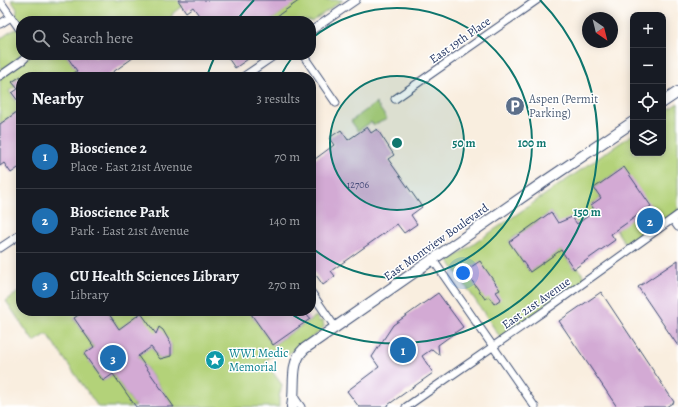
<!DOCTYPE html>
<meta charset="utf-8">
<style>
body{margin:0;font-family:Alegreya,serif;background:#242831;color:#f1f3f6}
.controls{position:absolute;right:12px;top:12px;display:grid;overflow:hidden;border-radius:8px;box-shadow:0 2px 10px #0003}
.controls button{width:36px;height:36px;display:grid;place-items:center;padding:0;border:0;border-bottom:1px solid #363941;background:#171b24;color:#f1f3f6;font:20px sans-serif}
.compass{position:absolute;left:582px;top:12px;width:36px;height:36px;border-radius:50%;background:#171b24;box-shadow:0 2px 10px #0003;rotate:145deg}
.you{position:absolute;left:463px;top:273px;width:14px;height:14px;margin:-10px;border:3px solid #fff;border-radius:50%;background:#1a73e8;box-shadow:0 0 0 6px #1a73e833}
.badge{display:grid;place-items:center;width:26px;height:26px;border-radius:50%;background:#1f6fb2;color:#fff;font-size:13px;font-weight:700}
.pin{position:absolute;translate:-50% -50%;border:2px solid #fff;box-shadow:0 1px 4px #0006}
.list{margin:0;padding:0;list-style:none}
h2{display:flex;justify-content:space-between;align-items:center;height:52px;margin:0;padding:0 16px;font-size:17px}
h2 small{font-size:13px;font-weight:400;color:#9ea1a6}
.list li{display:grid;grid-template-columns:26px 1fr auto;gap:12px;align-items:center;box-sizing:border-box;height:64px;padding:0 16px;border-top:1px solid #363941}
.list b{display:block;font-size:15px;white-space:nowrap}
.list p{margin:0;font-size:13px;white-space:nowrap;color:#9ea1a6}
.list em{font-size:13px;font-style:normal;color:#9ea1a6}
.icon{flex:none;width:22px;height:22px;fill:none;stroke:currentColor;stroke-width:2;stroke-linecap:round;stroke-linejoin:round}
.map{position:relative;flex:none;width:678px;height:407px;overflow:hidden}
.search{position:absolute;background:#171b24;box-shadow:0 2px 10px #0003;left:16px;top:16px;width:300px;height:44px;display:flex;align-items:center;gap:10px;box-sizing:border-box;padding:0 14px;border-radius:16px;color:#9ea1a6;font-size:15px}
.panel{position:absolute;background:#171b24;box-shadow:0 2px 10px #0003;left:16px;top:72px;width:300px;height:244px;border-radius:16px}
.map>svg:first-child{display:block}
.green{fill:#b3d279;stroke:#67806c}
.building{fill:#d3aad4}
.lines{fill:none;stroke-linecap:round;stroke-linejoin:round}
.street-casing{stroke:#3c4c71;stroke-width:9}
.secondary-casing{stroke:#3c4c71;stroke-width:12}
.street{stroke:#fff;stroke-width:7}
.secondary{stroke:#fff;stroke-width:10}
.ring{fill:none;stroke:#0f766e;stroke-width:2}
.labels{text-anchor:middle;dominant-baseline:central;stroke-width:3;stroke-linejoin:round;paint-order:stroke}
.number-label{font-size:10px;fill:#494e7c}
.street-label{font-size:12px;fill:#1b2f5e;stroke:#fff}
.service-label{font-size:12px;fill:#4e5e75;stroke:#fff;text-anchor:start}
.culture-label{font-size:12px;fill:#0d838f;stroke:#fff;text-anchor:start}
.centre{fill:#0f766e;stroke:#fff;stroke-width:2}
.ring-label{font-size:12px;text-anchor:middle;font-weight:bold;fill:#0f766e;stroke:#fff;stroke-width:3;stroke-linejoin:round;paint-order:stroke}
</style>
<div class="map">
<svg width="678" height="407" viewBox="0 0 678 407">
<rect width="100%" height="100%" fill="#fff"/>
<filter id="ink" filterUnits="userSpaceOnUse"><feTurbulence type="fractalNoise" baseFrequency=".025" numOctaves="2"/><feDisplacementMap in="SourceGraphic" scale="8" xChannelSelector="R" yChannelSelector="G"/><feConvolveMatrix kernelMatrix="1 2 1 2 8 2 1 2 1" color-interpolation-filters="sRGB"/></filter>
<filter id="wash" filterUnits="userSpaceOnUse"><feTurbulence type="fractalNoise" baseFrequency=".012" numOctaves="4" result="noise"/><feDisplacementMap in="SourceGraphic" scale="16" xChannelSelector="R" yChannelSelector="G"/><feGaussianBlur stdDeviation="0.9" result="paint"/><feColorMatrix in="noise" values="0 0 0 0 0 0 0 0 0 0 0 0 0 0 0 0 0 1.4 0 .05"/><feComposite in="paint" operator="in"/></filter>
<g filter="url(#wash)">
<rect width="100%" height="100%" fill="#f9eedf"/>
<!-- green -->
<path class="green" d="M 11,0 L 188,0 L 189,1 L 173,13 L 171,18 L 167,21 L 21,21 L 21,22 C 15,18 16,15 17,9 Z
M 298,0 L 343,0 L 311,22 L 311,21 L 270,21 Z
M 21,27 L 21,55 L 66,55 L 77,71 L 68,77 L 39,77 L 36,73 L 30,77 L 21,77 L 21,83 L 9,91 L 21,109 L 0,124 L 0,39 L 10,32 Z
M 376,103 L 387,119 L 374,125 L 371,122 L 358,131 L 351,121 Z
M 678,103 L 678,215 L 629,250 L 613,225 L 624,167 L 594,188 L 601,198 L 591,205 L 595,211 L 577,224 L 572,217 L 559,224 L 551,212 L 509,241 L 530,272 L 561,250 L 574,269 L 577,267 L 587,280 L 502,340 L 449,261 L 633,134 L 633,153 L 663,153 L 663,113 Z
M 21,290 L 21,311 L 84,311 L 74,319 L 94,347 L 84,354 L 103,381 L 113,374 L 136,407 L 98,407 L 47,334 L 34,342 L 6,301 Z
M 107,311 L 249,311 L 273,345 L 316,316 L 320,322 L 323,320 L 324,327 L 318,333 L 288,354 L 282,355 L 277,353 L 265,361 L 282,385 L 279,397 L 279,407 L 174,407 L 138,356 L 151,347 L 160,359 L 171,356 L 171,344 L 160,341 L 141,314 L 119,329 Z"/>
<g id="blocks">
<!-- building -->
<path class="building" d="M 178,0 L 300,0 L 270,21 L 203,21 L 193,7 L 186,12 Z
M 66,55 L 93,55 L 95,58 L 99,55 L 137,55 L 106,77 L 68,77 L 77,71 Z
M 226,55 L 254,55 L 235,68 Z
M 21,76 L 21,105 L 12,93 L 18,89 L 12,82 Z
M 21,109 L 21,166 L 11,173 L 4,163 L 0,166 L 0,124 Z
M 367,127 L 371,133 L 377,129 L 394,155 L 388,159 L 422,207 L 411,215 L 417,224 L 404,233 L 397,224 L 331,271 L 335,276 L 323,285 L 311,268 L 311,162 L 334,145 L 329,138 L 341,130 L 348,140 Z
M 624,167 L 651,206 L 611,234 L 615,240 L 574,269 L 561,250 L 530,272 L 509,242 L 551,212 L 558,223 L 572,217 L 577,224 L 595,211 L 591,205 L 601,198 L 594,188 Z
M 678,260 L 678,346 L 638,287 Z
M 480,261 L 500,290 L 496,292 L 501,299 L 494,304 L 489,297 L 485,299 L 465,271 Z
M 601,292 L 674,402 L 666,407 L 617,407 L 559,321 Z
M 438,293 L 463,327 L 438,345 L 439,355 L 432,349 L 422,356 L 433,373 L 385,407 L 359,407 L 347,391 L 379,367 L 372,357 L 393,325 Z
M 84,311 L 107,311 L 119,329 L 141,313 L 156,334 L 159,327 L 163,330 L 171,344 L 171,356 L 160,359 L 151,347 L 138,356 L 174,407 L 136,407 L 113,374 L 103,381 L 84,354 L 94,347 L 74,318 Z
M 249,311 L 304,311 L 310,319 L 273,345 Z"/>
</g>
</g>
<g filter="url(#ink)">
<use href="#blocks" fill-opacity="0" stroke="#3c4c71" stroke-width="1"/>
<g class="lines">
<!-- street casing -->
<g class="street-casing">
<path id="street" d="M 0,1 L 21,31
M 0,24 L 11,17
M 311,31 L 356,0
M 303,55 L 336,103
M 0,76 L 23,60 L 28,55
M 243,77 L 275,55
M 395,99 L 537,0
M 673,220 L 678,227
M 0,248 L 21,234
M 433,260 L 535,407
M 311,292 L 335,327
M 294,397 L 301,407
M 406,407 L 550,307 L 678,215"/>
</g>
<!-- secondary casing -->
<g class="secondary-casing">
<path id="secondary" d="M 663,102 L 678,92
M 292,407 C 296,388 289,363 304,349 L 544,182 L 633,122"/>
</g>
<!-- street -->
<use href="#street" class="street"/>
<!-- secondary -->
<use href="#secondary" class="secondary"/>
</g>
</g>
<!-- distance rings -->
<circle cx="397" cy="143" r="67" fill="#0f766e" fill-opacity=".12"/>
<g class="ring">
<circle cx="397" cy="143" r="67"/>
<path d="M280 77A135 135 0 0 1 294 55M311 39A135 135 0 1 1 311 247"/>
<path d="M207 76A202 202 0 0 1 215 56M237 20A202 202 0 0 1 254 0M540 0A202 202 0 0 1 286 311"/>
</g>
<!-- icons -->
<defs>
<g id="parking-disc" transform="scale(1)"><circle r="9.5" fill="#5c6f8a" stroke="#fff"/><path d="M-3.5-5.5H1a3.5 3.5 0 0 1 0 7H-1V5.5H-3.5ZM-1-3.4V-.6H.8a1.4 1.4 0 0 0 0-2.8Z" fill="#fff"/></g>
<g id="sight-disc" transform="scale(1)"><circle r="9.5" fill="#0f9aa8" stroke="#fff"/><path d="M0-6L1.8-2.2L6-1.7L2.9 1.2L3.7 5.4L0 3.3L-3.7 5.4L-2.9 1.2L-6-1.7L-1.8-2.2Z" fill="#fff"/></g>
</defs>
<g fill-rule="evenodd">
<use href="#parking-disc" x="515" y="106"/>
<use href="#sight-disc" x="215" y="360"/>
</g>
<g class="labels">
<!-- number labels -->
<g class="number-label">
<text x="358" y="184">12706</text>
</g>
<!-- street labels -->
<g class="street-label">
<text transform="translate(460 40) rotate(-35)">East 19th Place</text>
<text transform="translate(436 242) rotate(-35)">East Montview Boulevard</text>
<text transform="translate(536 303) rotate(-35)">East 21st Avenue</text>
</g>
<!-- service labels -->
<g class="service-label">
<text x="529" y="99">Aspen (Permit<tspan x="529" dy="14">Parking)</tspan></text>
</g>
<!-- culture labels -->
<g class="culture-label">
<text x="229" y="353">WWI Medic<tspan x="229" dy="14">Memorial</tspan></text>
</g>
</g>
<circle cx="397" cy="143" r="6" class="centre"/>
<g class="ring-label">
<text x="464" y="147">50 m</text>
<text x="532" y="147">100 m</text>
<text x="587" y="216">150 m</text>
</g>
</svg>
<div class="controls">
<button>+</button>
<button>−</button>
<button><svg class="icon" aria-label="locate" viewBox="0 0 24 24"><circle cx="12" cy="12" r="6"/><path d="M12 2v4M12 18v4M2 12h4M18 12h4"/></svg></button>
<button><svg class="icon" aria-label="layers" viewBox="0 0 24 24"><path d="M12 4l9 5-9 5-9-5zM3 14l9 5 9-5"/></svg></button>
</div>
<svg class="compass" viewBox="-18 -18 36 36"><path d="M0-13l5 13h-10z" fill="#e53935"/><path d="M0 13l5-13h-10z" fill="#9ea1a6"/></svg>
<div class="you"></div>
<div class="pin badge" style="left:403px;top:350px">1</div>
<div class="pin badge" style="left:650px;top:221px">2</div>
<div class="pin badge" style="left:113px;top:358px">3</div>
<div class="search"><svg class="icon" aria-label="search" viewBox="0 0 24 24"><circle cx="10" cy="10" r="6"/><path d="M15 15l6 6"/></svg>Search here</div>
<section class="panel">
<h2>Nearby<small>3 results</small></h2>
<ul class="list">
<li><span class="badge">1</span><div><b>Bioscience 2</b><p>Place · East 21st Avenue</p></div><em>70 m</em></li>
<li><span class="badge">2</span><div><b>Bioscience Park</b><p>Park · East 21st Avenue</p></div><em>140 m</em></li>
<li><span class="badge">3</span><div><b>CU Health Sciences Library</b><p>Library</p></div><em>270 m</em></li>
</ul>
</section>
</div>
